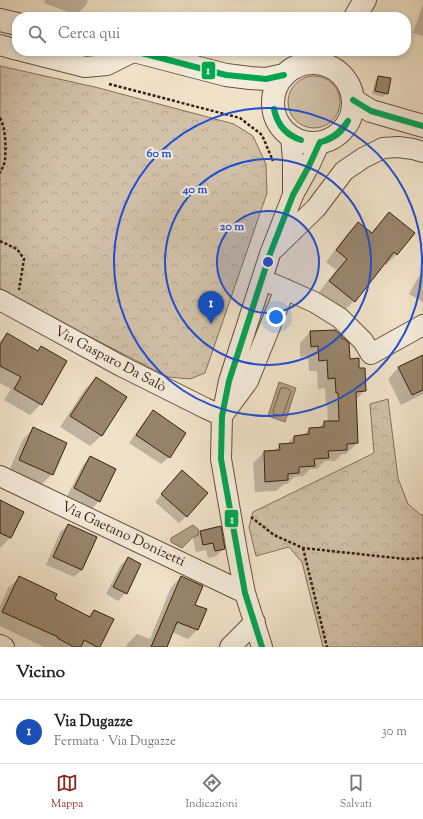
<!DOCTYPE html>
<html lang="it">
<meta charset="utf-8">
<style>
body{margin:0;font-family:"Sorts Mill Goudy",serif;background:#f2f2f2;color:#222}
.you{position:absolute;left:276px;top:317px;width:14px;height:14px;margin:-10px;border:3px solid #fff;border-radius:50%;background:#1a73e8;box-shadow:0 0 0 6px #1a73e833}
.badge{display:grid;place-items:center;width:26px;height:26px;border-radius:50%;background:#8f2418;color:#fff;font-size:13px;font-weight:700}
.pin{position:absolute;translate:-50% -33px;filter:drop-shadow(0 1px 2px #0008)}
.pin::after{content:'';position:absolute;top:21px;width:14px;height:12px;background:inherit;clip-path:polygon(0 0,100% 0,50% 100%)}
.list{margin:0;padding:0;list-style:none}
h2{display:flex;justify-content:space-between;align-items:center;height:52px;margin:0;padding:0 16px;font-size:17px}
h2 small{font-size:13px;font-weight:400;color:#767676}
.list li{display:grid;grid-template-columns:26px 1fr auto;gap:12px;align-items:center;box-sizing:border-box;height:64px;padding:0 16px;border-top:1px solid #e0e0e0}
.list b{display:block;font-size:15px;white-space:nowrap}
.list p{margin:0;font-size:13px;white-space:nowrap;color:#767676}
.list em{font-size:13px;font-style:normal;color:#767676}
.icon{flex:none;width:22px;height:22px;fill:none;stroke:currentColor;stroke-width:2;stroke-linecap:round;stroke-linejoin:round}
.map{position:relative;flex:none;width:423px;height:647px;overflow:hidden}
.search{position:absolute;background:#fff;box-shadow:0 2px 6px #0003;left:12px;right:12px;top:12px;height:44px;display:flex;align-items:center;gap:10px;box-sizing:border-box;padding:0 14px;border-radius:16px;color:#767676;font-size:15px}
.sheet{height:116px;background:#fff}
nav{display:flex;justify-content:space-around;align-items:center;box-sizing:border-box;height:56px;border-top:1px solid #e0e0e0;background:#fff;font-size:11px;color:#767676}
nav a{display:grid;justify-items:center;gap:2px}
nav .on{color:#8f2418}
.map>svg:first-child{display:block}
.grass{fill:#d1c1a9;stroke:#85705a}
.park{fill:url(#park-crowns);stroke:#85705a}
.water{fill:#b2a088;stroke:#826d56}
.shadow{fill:#0003}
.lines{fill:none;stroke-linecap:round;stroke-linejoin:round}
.shore{stroke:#766049;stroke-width:1}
.building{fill:#98856d;stroke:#39200a}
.minor-casing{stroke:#67503a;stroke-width:22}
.tertiary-casing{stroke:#67503a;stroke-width:24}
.path{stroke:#39200a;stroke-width:2.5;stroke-dasharray:3 2;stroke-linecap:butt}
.minor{stroke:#f5ecdc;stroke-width:20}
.tertiary{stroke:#f5ecdc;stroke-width:22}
.bus-1-casing{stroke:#f5ecdc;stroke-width:9}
.bus-1{stroke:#00a651;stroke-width:6}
.ring{fill:none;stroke:#1d4ed8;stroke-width:2}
.labels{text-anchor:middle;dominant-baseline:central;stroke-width:4;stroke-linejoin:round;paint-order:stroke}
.street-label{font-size:14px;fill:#39200a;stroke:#f5ecdc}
.centre{fill:#1d4ed8;stroke:#f5ecdc;stroke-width:2}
.ring-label{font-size:12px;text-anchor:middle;font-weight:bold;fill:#1d4ed8;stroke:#f5ecdc;stroke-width:4;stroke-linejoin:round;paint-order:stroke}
.line-badge{stroke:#f5ecdc;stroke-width:1.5}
.badge-label{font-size:11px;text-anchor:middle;font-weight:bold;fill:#fff}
</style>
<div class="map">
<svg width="423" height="647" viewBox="0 0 423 647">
<defs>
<pattern id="park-crowns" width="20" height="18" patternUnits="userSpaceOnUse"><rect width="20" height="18" fill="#d1c1a9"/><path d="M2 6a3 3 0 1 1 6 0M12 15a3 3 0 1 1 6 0" fill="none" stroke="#b4a690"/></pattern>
</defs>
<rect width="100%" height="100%" fill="#f0e2c9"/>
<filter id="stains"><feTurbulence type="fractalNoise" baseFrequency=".005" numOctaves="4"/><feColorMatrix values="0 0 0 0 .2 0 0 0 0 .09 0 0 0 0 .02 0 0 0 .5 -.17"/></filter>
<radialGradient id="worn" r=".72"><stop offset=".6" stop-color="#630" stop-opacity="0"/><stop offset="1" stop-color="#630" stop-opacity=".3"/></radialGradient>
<!-- grass -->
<path class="grass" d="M288 102a26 26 0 1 1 52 0a26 26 0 1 1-52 0Z"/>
<!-- park -->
<path class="park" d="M 0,66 L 95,87 L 234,124 L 253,136 L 266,164 L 267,193 L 205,373 L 190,379 L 168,377 L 28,305 L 0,288 Z
M 388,399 L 398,478 L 408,504 L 421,515 L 423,515 L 423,647 L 323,647 L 302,562 L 289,547 L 256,556 L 249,527 L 253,512 L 374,453 L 370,404 Z"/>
<!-- water -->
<path class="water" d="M 279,382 L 296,388 L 285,422 L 268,416 Z
M 193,525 L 199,530 L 198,535 L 192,538 L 182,548 L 171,542 L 171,538 Z"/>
<!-- shadow -->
<path class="shadow" d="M 45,0 L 88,0 L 86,5 L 76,15 L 44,3 Z
M 423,4 L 423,36 L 413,33 Z
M 378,77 L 387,93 L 383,97 L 372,94 L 375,81 Z
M 358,223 L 372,233 L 379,226 L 397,254 L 386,265 L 384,263 L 354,301 L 343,312 L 319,292 L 336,270 L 326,262 L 347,234 Z
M 423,269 L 423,302 L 409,294 Z
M 310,332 L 349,360 L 358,369 L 365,390 L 356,400 L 357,443 L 346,454 L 342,454 L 335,461 L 325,461 L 317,469 L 310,469 L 303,476 L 294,477 L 287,484 L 284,484 L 276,491 L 255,492 L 253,463 L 264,452 L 273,452 L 280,445 L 286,445 L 294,437 L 303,436 L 309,429 L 318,429 L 324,422 L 328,422 L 327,403 L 326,403 L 325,388 L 318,389 L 317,371 L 309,371 L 308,356 L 300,357 L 300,343 Z
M 7,334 L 37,351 L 41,348 L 41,404 L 30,415 L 4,400 L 11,389 L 0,383 L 0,341 Z
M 423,356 L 423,394 L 401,405 L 388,379 L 398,368 Z
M 96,378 L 126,397 L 101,436 L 90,446 L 60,427 L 85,389 Z
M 153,412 L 169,457 L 161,464 L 129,443 L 146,419 Z
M 34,428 L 52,474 L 41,485 L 9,471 L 23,439 Z
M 90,457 L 99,501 L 92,509 L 67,496 L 83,465 Z
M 175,479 L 187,516 L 179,523 L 155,502 Z
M 0,501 L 22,512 L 10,538 L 0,548 Z
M 68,525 L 82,570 L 74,577 L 46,565 L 60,532 Z
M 220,527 L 224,549 L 216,556 L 208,558 L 206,550 L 196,552 L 193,539 L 200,532 Z
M 128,558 L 126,593 L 118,601 L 106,594 L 120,566 Z
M 181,577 L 194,605 L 197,630 L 188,639 L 172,632 L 166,647 L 126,647 L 128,643 L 137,634 L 150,639 L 171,587 Z
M 19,578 L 53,600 L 88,617 L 94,611 L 99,647 L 44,647 L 0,626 L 0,606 L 8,588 Z"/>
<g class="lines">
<!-- shore -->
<path class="shore" d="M 281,388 C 284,387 290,389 291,392 L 283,415 L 281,416 L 274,414 L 273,412 Z"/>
</g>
<!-- building -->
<path class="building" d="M 378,76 L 391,78 L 388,94 L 375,91 Z
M 389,212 L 415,233 L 397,255 L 394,252 L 355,302 L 329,281 L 347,259 L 336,250 L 358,222 L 372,233 Z
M 335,330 L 342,336 L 342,339 L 344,338 L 349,343 L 350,359 L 359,358 L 359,368 L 365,368 L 366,391 L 356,392 L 358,443 L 347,444 L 347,450 L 328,451 L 329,458 L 314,459 L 315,466 L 299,467 L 299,473 L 288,474 L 288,480 L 265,482 L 264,451 L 280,450 L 279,444 L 294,443 L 294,436 L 309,434 L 309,428 L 324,427 L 324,421 L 339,421 L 338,393 L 336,393 L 335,378 L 328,379 L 327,360 L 319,361 L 318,346 L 311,347 L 310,331 Z
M 7,333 L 38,351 L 41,346 L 67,361 L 42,405 L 14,389 L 21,377 L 0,366 L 0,345 Z
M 423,355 L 423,390 L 412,395 L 398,367 Z
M 96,377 L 127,397 L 102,436 L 70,416 Z
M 153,410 L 186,433 L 170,458 L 136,435 Z
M 33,427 L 67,443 L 53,475 L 19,460 Z
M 90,456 L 116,469 L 100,502 L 74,488 Z
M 182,470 L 208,493 L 187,517 L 161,494 Z
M 0,500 L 24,512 L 11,538 L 0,533 Z
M 68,524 L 97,537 L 82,570 L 53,557 Z
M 221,526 L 225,549 L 215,551 L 213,543 L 203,545 L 200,531 Z
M 128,557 L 141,564 L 127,594 L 113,587 Z
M 19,576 L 57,594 L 55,599 L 90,617 L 94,610 L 114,619 L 100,647 L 97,647 L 84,640 L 81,647 L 74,647 L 57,638 L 58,637 L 2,612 Z
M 181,576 L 203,586 L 195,605 L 207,609 L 198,630 L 177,622 L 167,647 L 151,647 Z"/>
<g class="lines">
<!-- minor casing -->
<g class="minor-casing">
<path id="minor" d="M 0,45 L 17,50
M 22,51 L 85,67 L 107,65 L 135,51
M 291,136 L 293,160 L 293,193
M 275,248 L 316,208 L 344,171 L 363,158 L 383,148 L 398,147 L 413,149 L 423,152
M 273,284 L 314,302 L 340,318 L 363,341 L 371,354 L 423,325
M 0,300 L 121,366 L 205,408 L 222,416 L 248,381 L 285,289
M 0,476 L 245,593
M 0,645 L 4,647
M 230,647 L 255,622
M 262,647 L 245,593 L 238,557 L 221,459 L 222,416 L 229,381 L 270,254 L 293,195 L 309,166 L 320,142"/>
</g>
<!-- tertiary casing -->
<g class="tertiary-casing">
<path id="tertiary" d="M 355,17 L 365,0
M 0,20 L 17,24
M 134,51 L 226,75 L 250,78 L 266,79 L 284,75
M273 103a40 40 0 1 1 80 0a40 40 0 1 1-80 0Z
M 353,100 L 371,111 L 423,126"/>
</g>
<!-- path -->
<path class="path" d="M 109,84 L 240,118 L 262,135 L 273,161
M 0,118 C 6,128 6,149 5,160 C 4,165 2,169 0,173
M 0,241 L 17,249 L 24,259 L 19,290
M 251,517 L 274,535 L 303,548 L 405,559 L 423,558
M 303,548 L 327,647"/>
<!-- minor -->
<use href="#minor" class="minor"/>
<!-- tertiary -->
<use href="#tertiary" class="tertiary"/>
<!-- bus-1 casing -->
<g class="bus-1-casing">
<path id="bus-1" d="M 134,51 L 226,75 L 266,79 L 284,75
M 353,100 L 371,111 L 423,126
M 274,109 C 278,125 285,134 301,140
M 274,109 C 277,125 285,135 301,140
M 321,142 C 334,137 340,132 348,121
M 321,142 C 334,139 342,133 348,121
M 262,647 L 245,593 L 221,459 L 222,416 L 229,381 L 270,254 L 293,195 L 309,166 L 320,142"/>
</g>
<!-- bus-1 -->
<use href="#bus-1" class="bus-1"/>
</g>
<!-- distance rings -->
<circle cx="268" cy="262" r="51" fill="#1d4ed8" fill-opacity=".12"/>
<g class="ring">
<circle cx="268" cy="262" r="51"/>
<circle cx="268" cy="262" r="103"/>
<circle cx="268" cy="262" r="154"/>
</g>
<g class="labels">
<!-- street labels -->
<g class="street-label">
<text transform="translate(110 360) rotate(28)">Via Gasparo Da Salò</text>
<text transform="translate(123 535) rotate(25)">Via Gaetano Donizetti</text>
</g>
</g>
<circle cx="268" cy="262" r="6" class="centre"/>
<g class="ring-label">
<text x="159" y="157">60 m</text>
<text x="195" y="193">40 m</text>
<text x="232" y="230">20 m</text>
</g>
<g class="line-badge">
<rect x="201" y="61" width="15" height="19" rx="4" fill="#00a651"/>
<rect x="224" y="509" width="15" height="19" rx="4" fill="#00a651"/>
</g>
<g class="badge-label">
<text x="208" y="74">1</text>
<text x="232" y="523">1</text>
</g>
<rect width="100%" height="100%" filter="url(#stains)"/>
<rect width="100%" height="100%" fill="url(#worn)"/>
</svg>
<div class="you"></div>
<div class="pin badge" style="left:211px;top:324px;background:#1a4fb4">1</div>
<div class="search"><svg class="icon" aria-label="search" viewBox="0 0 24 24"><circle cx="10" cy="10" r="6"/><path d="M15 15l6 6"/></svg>Cerca qui</div>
</div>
<section class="sheet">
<h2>Vicino<small></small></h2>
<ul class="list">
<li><span class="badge" style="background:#1a4fb4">1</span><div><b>Via Dugazze</b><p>Fermata · Via Dugazze</p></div><em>30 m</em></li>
</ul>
</section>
<nav>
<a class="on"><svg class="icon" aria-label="map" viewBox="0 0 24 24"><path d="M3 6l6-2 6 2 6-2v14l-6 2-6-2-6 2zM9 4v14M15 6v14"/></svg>Mappa</a>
<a><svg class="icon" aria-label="directions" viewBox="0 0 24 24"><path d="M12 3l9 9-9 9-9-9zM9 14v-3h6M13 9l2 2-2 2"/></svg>Indicazioni</a>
<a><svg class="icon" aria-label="saved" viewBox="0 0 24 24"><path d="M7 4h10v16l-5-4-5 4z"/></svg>Salvati</a>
</nav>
